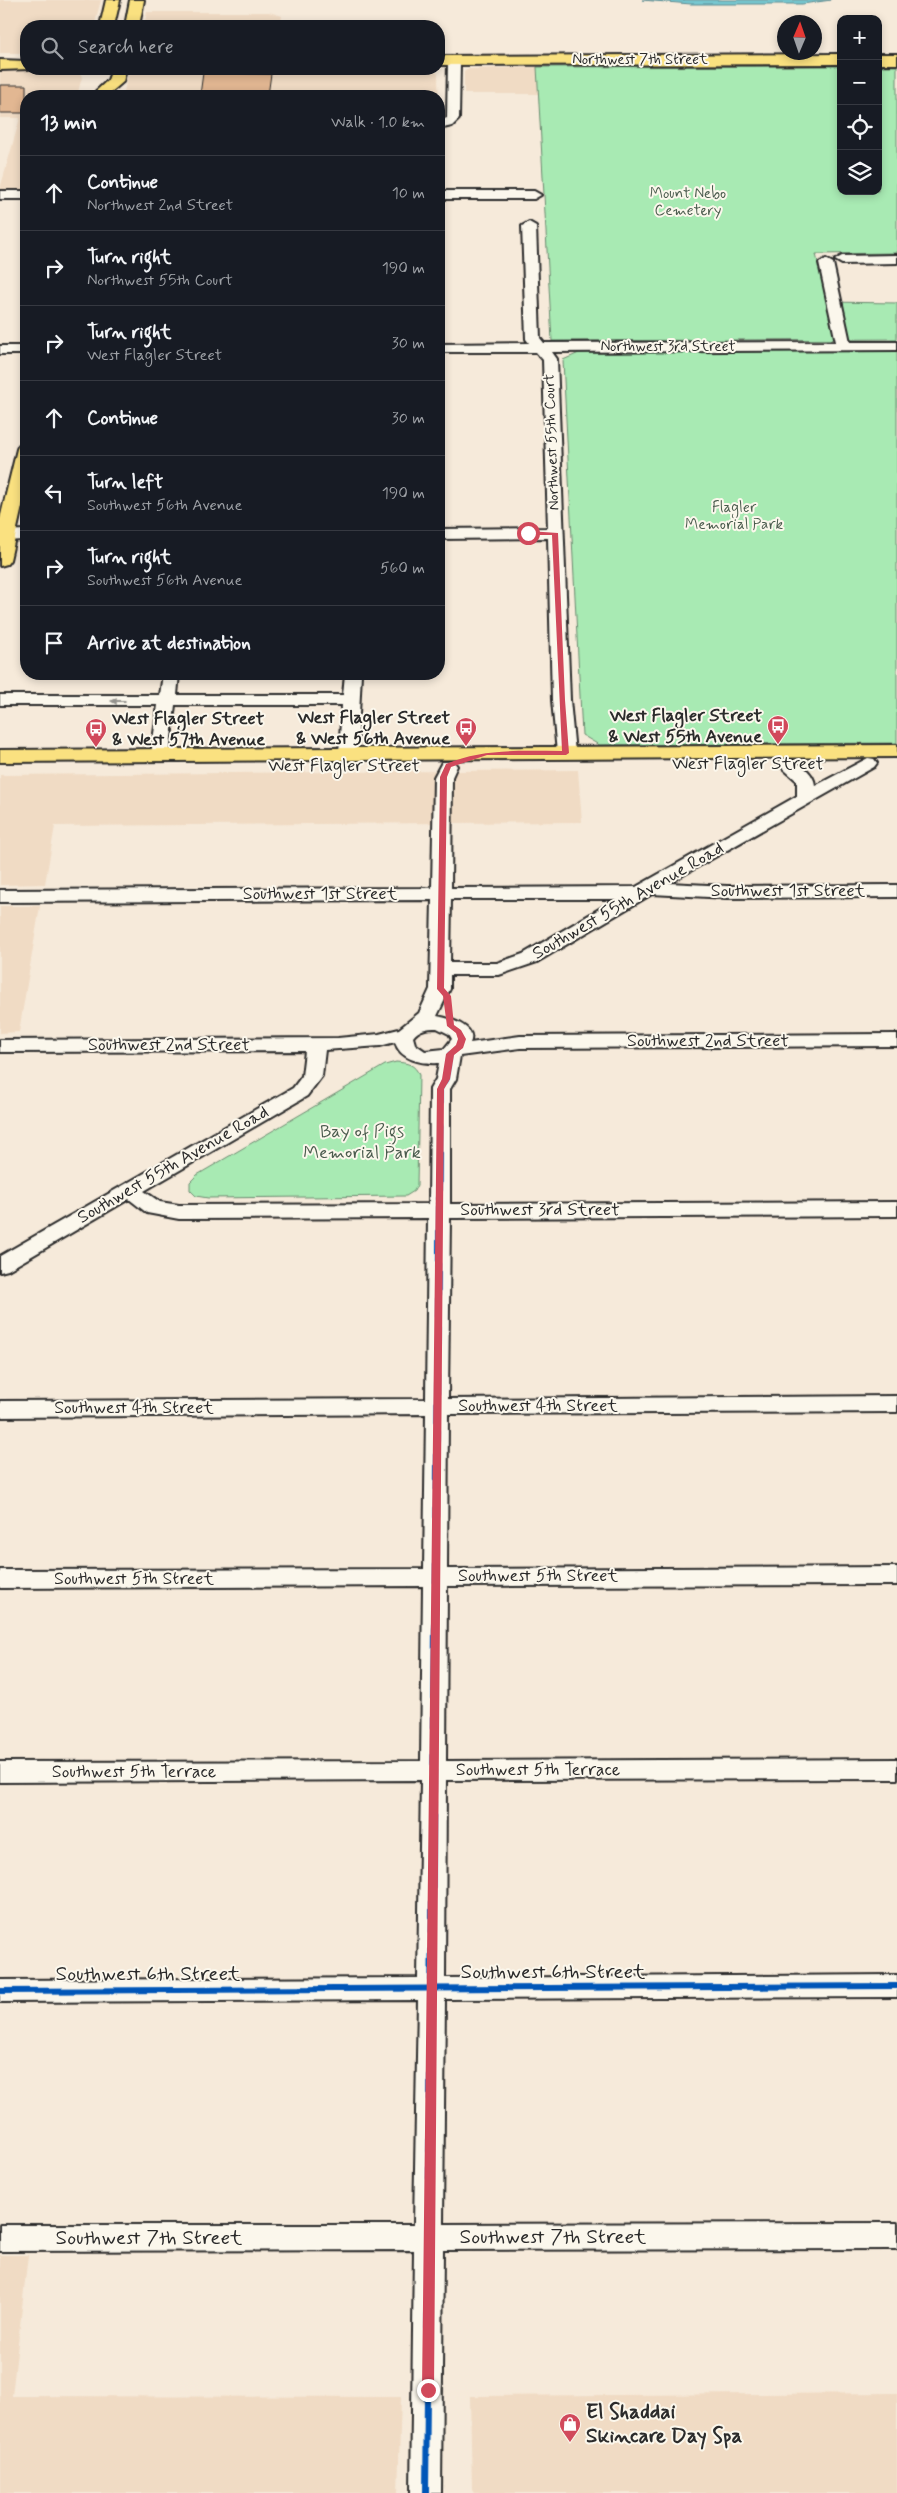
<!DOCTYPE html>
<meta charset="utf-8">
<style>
body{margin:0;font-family:Mynerve,sans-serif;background:#20242c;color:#f1f3f6}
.controls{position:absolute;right:15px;top:15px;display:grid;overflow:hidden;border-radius:10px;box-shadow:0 2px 8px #0003}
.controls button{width:45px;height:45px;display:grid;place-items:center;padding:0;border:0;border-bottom:1px solid #363941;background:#171b24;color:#f1f3f6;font:25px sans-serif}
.compass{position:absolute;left:777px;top:15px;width:45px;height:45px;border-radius:50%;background:#171b24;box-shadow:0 2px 8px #0003;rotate:2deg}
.stop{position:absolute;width:15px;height:15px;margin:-11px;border:4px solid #d1495b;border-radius:50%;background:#fff}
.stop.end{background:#d1495b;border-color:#fff;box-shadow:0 1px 5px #0008}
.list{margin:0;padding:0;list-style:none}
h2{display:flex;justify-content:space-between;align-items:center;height:65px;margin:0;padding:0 20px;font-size:21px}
h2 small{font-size:16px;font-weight:400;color:#9ea1a6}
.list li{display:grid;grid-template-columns:32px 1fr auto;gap:15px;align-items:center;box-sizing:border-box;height:75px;padding:0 20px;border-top:1px solid #363941}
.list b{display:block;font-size:19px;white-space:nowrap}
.list p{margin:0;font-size:16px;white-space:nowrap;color:#9ea1a6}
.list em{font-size:16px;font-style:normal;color:#9ea1a6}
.icon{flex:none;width:28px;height:28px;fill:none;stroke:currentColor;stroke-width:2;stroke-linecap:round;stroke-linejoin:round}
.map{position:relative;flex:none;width:897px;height:2493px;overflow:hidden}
.search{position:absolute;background:#171b24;box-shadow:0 2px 8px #0003;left:20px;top:20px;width:425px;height:55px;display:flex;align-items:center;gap:12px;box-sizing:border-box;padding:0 18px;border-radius:20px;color:#9ea1a6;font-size:19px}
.panel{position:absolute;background:#171b24;box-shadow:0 2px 8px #0003;left:20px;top:90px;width:425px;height:590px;border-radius:20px}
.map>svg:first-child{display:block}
.built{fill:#f0dbc4}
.green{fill:#a8eab3;stroke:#6a8a6f}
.water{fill:#77c8d1;stroke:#59898f}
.building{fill:#e2b792;stroke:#2b2b2b}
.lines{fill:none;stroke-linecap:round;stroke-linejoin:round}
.minor-casing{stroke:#2b2b2b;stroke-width:4}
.major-casing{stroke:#2b2b2b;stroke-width:4}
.minor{fill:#fbf7ec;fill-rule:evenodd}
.major{fill:#fae180;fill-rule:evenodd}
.cycleway-far1-casing{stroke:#fbf7ec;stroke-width:8}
.cycleway-casing{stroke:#fbf7ec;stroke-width:9}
.cycleway-far1{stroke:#0057b8;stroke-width:5}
.cycleway{stroke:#0057b8;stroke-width:6}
.oneway{fill:#93918c}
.route{fill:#d1495b}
.labels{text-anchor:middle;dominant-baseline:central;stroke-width:4;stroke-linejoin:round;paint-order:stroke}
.far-street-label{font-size:15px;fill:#2b2b2b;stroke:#fbf7ec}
.far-park-label{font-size:15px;fill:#4a5b4d;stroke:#fbf7ec}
.poi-label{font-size:18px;font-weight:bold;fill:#2b2b2b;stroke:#fbf7ec;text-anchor:end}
.street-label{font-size:18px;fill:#2b2b2b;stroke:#fbf7ec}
.park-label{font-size:18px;fill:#4a5b4d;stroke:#fbf7ec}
.near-street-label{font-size:21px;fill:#2b2b2b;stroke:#fbf7ec}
.near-poi-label{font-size:21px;font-weight:bold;fill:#2b2b2b;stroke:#fbf7ec;text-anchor:start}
</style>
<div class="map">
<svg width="897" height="2493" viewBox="0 0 897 2493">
<rect width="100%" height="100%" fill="#f6eada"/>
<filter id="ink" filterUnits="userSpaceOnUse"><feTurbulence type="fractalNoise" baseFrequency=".02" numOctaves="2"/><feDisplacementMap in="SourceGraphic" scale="10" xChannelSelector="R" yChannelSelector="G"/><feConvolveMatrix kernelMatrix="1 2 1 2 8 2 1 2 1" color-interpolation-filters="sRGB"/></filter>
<g filter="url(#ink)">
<!-- built -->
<path class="built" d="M 0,0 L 101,0 L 94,26 L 26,26 L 26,53 L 0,53 Z
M 147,12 L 269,12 L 282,16 L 280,26 L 144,26 Z
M 537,67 L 538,94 L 464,94 L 464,72 L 468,69 Z
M 433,69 L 438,74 L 439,117 L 439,118 L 439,96 L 123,96 L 128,74 L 138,70 Z
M 0,70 L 67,70 L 80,73 L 82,77 L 77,96 L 26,96 L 26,189 L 0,189 L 20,118 L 0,118 Z
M 578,770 L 582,822 L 55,826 L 45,884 L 0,885 L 0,775 Z
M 0,906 L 40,906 L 19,1032 L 0,1033 Z
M 0,2255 L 28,2255 L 12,2396 L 401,2397 L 398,2493 L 0,2493 Z
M 897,2393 L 897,2493 L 474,2493 L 472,2490 L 470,2396 Z"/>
<!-- green -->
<path class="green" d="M 841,66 L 841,191 L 878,191 L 878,66 L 897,66 L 897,253 L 816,254 L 827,302 L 897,303 L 897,339 L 552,341 L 537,67 Z
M 897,351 L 897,743 L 599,745 L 582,735 L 563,360 L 579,353 Z
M 396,1062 C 407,1063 415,1064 419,1075 L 417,1185 L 414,1191 L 406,1196 L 208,1198 L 196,1196 L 190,1190 L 190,1182 L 197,1175 L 385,1065 Z"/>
<!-- water -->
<path class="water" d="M 642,0 L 831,0 L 802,4 L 691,4 Z"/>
<!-- building -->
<path class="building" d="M 203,73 L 271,74 L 268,95 L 200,95 Z
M 0,85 L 26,85 L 26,113 L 0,113 Z"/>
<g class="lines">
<!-- minor casing -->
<g class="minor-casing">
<path id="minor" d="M 454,57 L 460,61 L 459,119 L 452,126 L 439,129 L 439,121 L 447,118 L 448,61 Z
M 0,191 L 26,191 L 26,199 L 0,199 Z
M 439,191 L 534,191 L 541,195 L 534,199 L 439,199 Z
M 529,222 L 536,226 L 540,338 L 544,343 L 836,342 L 819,263 L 826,259 L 833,263 L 850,342 L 897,342 L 897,350 L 552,352 L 557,359 L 570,700 L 575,753 L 572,757 L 560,757 L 557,753 L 552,700 L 548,538 L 439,539 L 439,529 L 548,528 L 543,360 L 536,352 L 439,352 L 439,344 L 529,343 L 526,339 L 522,226 Z
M 897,255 L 897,263 L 842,264 L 835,260 L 842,256 Z
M 0,346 L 26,346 L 26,354 L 0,354 Z
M 26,530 L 26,540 L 0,541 L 0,531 Z
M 163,674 L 179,674 L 177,695 L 343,695 L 345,674 L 361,674 L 357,754 L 354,758 L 342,758 L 339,754 L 342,705 L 175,705 L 169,755 L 166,759 L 154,759 L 151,755 L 158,705 L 0,705 L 0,695 L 160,695 Z
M 868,758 L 874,759 L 877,763 L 874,767 L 669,883 L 727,886 L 897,885 L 897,897 L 727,898 L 652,894 L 537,962 L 499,975 L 450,975 L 450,989 L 437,1016 C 448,1018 478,1026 470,1043 L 520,1036 L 897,1034 L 897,1046 L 520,1048 L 460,1056 L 456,1079 L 450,1089 L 450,1204 L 897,1202 L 897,1216 L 450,1218 L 448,1399 L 897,1396 L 897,1412 L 448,1414 L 447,1569 L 897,1567 L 897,1585 L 447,1586 L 446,1761 L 897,1759 L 897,1779 L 446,1780 L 445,1978 L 897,1975 L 897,1997 L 445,1999 L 443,2224 L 897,2223 L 897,2249 L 443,2250 L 441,2493 L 411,2493 L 414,2250 L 0,2251 L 0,2225 L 414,2225 L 418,2000 L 0,2002 L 0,1980 L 418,1978 L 421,1780 L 0,1782 L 0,1762 L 421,1761 L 423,1586 L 0,1588 L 0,1570 L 424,1569 L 426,1414 L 0,1417 L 0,1401 L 426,1399 L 428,1218 L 179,1219 L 147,1213 L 129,1199 L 8,1270 L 0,1272 L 0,1256 L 293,1088 L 302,1076 L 305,1051 L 0,1052 L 0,1040 L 338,1038 L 379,1034 L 399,1029 L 419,1013 L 430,989 L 432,900 L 0,902 L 0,890 L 432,888 L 434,777 L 442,762 L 454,762 L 457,766 L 452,777 L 451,888 L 636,887 L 797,796 L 797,781 L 778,764 L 781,760 C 794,757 815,772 815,786 ZM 451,899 L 616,899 L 523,954 L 497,963 L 450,963 ZM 437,1028 L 449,1034 L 452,1039 L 444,1049 L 425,1051 L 415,1044 L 413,1037 C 419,1029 427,1028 437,1028 ZM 395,1042 C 400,1060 422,1064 439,1063 L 436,1079 L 430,1089 L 429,1204 L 179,1205 L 160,1202 L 144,1191 L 307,1096 L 322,1076 L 325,1050 L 380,1046 Z"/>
</g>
<!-- major casing -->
<g class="major-casing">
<path id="major" d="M 106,0 L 120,0 L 114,26 L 100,26 Z
M 130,0 L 144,0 L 139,26 L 125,26 Z
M 841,54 L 841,64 L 439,65 L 439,56 Z
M 878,54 L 897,54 L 897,64 L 878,64 Z
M 0,60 L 26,61 L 26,69 L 29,69 L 0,70 Z
M 112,69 L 126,69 L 123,82 L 109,94 L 99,94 L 96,91 L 108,80 Z
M 26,443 L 26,489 L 10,560 L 7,564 L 0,566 L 0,519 L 17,449 L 19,445 Z
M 897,745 L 897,757 L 0,762 L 0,750 Z"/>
</g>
<!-- minor -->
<use href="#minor" class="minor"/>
<!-- major -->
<use href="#major" class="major"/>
<!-- cycleway-far1 casing -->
<g class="cycleway-far1-casing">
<path id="cycleway-far1" d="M 435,1631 L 440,1089 L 446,1079 L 450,1054"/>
</g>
<!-- cycleway casing -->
<g class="cycleway-casing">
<path id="cycleway" d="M 0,1991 L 897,1986
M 426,2493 L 435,1629"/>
</g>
<!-- cycleway-far1 -->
<use href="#cycleway-far1" class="cycleway-far1"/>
<!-- cycleway -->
<use href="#cycleway" class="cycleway"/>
</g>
<!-- one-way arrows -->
<defs><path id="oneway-solid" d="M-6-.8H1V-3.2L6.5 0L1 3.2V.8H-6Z" transform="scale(1.25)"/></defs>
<use class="oneway" href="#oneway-solid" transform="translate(118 701) rotate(180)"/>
</g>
<!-- route -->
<path class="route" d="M 528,531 L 558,533 L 565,700 L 569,753 L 566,755 L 487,755 L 451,767 L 447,777 L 444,988 L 451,996 L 454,1025 L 461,1030 L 466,1039 L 463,1048 L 454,1055 L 450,1079 L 444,1089 L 434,2390 L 428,2395 L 422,2390 L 437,1089 L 442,1079 L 446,1054 L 456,1045 L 458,1039 L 456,1033 L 447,1026 L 443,996 L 437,989 L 440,777 L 446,764 C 483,748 522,751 562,751 L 552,535 L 525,535 Z"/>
<!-- icons -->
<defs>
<g id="bus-pin" transform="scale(1.125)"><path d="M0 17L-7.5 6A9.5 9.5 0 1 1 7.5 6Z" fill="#d1495b" stroke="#fbf7ec"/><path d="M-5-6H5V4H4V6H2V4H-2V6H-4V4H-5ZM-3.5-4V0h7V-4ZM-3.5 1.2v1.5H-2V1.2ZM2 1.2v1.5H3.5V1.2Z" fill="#fff"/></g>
<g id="shop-pin" transform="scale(1.125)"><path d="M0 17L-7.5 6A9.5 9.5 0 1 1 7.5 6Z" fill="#d1495b" stroke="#fbf7ec"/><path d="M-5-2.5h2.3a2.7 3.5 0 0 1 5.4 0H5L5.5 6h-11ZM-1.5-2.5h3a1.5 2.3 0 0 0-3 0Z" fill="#fff"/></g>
</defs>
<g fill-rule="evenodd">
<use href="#bus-pin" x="778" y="726"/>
<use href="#bus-pin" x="466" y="728"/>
<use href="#bus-pin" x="96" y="729"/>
<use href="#shop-pin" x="570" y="2424"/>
</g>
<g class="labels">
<!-- far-street labels -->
<g class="far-street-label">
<text x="640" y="60">Northwest 7th Street</text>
<text x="668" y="347">Northwest 3rd Street</text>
<text transform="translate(552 442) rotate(-92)">Northwest 55th Court</text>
</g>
<!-- far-park labels -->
<g class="far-park-label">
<text x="688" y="194">Mount Nebo<tspan x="688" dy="17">Cemetery</tspan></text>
<text x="734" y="508">Flagler<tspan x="734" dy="17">Memorial Park</tspan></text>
</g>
<!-- poi labels -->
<g class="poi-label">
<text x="762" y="716">West Flagler Street<tspan x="762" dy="21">&amp; West 55th Avenue</tspan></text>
<text x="450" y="718">West Flagler Street<tspan x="450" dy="21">&amp; West 56th Avenue</tspan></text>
<text x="112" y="719" text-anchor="start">West Flagler Street<tspan x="112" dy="21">&amp; West 57th Avenue</tspan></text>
</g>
<!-- street labels -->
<g class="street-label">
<text x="748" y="764">West Flagler Street</text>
<text x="344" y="766">West Flagler Street</text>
<text x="788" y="891">Southwest 1st Street</text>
<text x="320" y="894">Southwest 1st Street</text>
<text transform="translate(628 901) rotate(-30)">Southwest 55th Avenue Road</text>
<text x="708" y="1041">Southwest 2nd Street</text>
<text x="169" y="1045">Southwest 2nd Street</text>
<text transform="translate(173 1165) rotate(-30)">Southwest 55th Avenue Road</text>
<text x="540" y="1210">Southwest 3rd Street</text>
<text x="538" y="1406">Southwest 4th Street</text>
<text x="134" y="1408">Southwest 4th Street</text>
<text x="538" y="1576">Southwest 5th Street</text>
<text x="134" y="1579">Southwest 5th Street</text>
<text x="538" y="1770">Southwest 5th Terrace</text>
<text x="134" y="1772">Southwest 5th Terrace</text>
</g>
<!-- park labels -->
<g class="park-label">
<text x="362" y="1132">Bay of Pigs<tspan x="362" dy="21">Memorial Park</tspan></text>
</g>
<!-- near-street labels -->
<g class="near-street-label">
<text x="553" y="1972">Southwest 6th Street</text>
<text x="148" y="1974">Southwest 6th Street</text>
<text x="553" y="2237">Southwest 7th Street</text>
<text x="149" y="2238">Southwest 7th Street</text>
</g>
<!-- near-poi labels -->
<g class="near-poi-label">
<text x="586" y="2412">El Shaddai<tspan x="586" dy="24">Skincare Day Spa</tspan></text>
</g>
</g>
</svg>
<div class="controls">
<button>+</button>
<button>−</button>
<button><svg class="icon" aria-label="locate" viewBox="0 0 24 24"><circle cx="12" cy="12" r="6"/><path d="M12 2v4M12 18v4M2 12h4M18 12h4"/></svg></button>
<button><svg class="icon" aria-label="layers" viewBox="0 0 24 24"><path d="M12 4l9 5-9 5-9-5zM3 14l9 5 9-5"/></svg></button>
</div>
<svg class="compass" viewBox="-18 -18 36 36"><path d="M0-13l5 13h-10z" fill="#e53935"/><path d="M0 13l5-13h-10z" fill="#9ea1a6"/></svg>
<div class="stop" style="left:528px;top:533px"></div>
<div class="stop end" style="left:428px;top:2390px"></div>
<div class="search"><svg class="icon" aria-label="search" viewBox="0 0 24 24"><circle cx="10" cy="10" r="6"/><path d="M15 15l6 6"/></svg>Search here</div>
<section class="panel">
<h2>13 min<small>Walk · 1.0 km</small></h2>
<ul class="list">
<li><svg class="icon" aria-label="ahead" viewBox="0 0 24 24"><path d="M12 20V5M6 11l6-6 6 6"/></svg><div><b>Continue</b><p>Northwest 2nd Street</p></div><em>10 m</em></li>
<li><svg class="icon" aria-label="right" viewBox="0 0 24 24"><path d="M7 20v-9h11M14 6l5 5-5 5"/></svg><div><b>Turn right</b><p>Northwest 55th Court</p></div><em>190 m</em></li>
<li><svg class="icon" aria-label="right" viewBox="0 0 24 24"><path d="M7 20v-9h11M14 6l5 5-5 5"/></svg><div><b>Turn right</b><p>West Flagler Street</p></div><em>30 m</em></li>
<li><svg class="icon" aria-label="ahead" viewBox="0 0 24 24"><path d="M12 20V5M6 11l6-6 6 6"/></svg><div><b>Continue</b></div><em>30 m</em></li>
<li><svg class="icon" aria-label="left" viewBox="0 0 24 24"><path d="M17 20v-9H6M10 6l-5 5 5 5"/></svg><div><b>Turn left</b><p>Southwest 56th Avenue</p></div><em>190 m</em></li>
<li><svg class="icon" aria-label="right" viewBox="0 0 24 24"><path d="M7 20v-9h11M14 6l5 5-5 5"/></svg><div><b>Turn right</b><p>Southwest 56th Avenue</p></div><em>560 m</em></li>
<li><svg class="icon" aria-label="arrive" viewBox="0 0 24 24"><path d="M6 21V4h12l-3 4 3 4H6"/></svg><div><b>Arrive at destination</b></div></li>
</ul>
</section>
</div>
